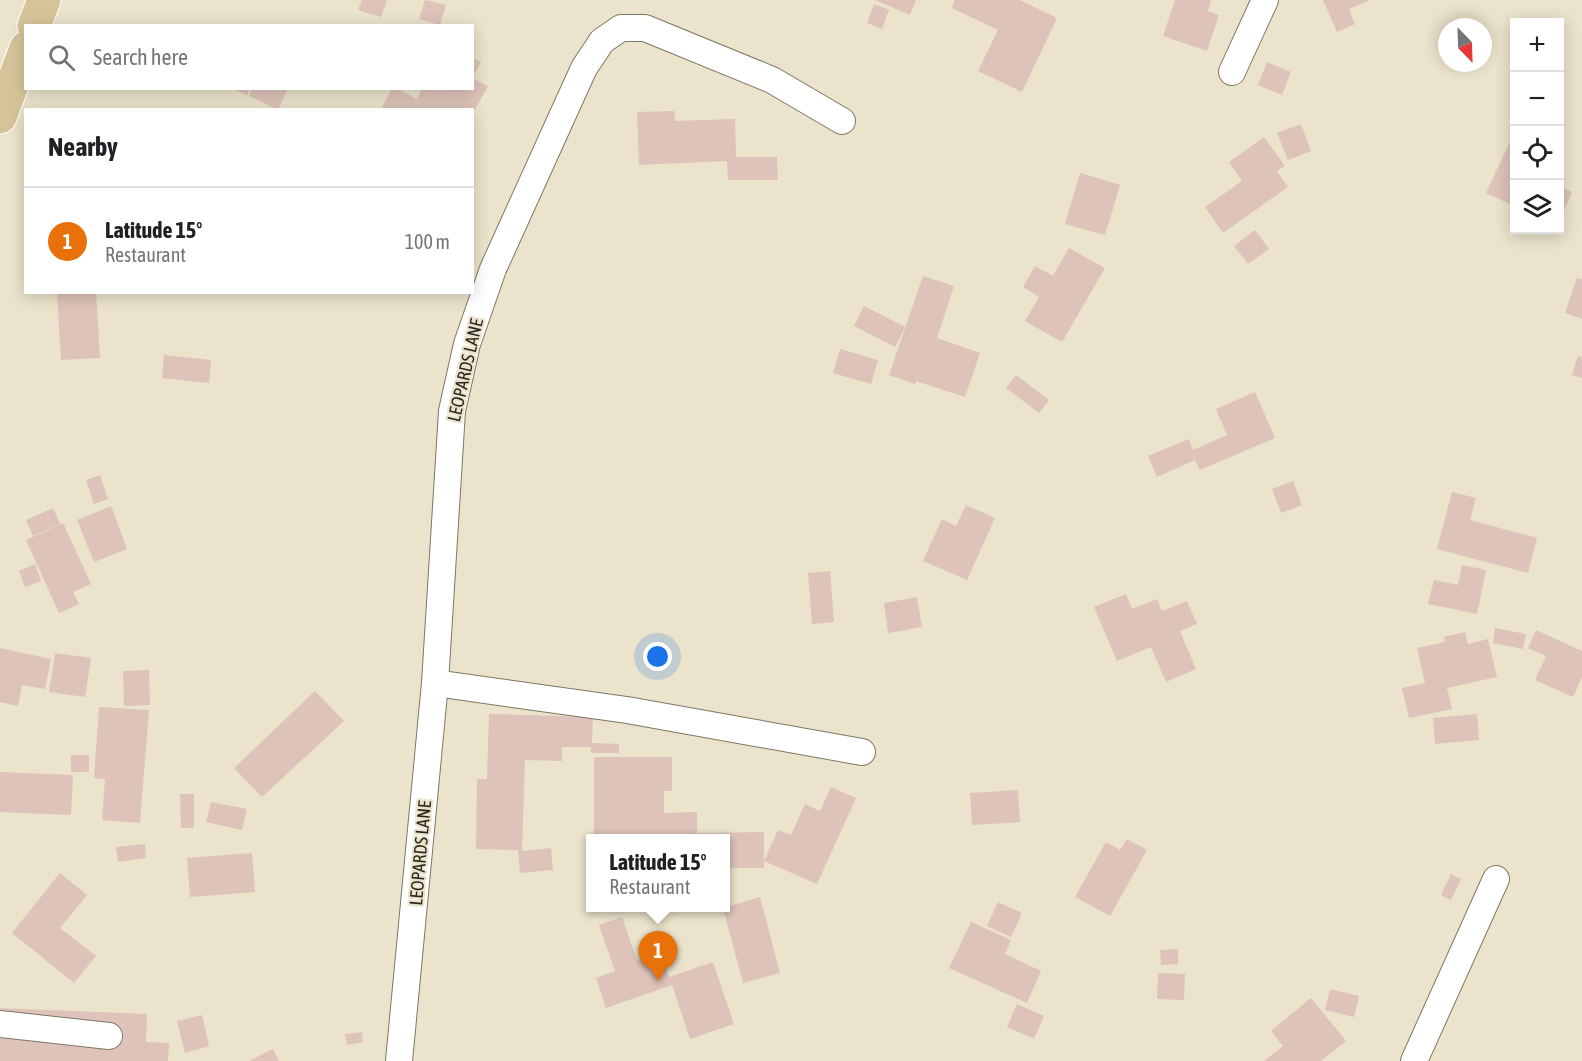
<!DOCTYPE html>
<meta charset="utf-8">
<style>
body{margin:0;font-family:"Asap Condensed",sans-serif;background:#f2f2f2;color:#202124}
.controls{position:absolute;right:18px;top:18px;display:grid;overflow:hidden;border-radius:0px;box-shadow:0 3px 15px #0003}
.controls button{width:54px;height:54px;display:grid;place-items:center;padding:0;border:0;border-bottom:2px solid #e0e0e0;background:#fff;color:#202124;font:30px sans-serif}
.compass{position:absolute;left:1438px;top:18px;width:54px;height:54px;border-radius:50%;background:#fff;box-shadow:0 3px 15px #0003;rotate:157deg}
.you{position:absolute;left:658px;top:657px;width:21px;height:21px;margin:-15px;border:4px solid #fff;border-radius:50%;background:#1a73e8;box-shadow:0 0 0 9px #1a73e833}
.badge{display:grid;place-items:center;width:39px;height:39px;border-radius:50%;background:#405bce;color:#fff;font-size:20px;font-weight:700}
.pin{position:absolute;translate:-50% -50px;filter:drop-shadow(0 2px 3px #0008)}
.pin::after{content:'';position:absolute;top:32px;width:21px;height:18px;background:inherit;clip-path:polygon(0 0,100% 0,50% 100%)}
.popup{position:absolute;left:586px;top:834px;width:144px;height:78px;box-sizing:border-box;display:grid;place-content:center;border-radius:0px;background:#fff;filter:drop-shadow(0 2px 4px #0005);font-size:20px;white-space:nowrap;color:#757577}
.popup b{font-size:22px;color:#202124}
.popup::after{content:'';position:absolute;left:50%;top:100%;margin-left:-12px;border:12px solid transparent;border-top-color:#fff}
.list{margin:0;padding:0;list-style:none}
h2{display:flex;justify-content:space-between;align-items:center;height:78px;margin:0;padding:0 24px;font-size:26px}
h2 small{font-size:20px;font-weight:400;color:#757577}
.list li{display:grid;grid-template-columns:39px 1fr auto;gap:18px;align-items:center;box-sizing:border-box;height:108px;padding:0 24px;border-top:2px solid #e0e0e0}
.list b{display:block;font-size:22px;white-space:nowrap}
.list p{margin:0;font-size:20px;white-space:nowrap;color:#757577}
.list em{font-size:20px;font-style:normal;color:#757577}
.icon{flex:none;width:33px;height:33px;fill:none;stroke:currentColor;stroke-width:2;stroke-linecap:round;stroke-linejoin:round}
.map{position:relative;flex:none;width:1582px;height:1061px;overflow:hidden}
.search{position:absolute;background:#fff;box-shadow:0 3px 15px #0003;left:24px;top:24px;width:450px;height:66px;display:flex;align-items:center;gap:15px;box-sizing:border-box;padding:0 21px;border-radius:0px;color:#757577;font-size:22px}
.panel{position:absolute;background:#fff;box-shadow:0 3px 15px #0003;left:24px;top:108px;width:450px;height:186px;border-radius:0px}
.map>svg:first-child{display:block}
.building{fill:#ddc3b9}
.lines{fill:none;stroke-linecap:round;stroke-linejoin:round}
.minor-casing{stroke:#7e7762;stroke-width:28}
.major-casing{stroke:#fff;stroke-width:35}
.minor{stroke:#fff;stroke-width:26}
.major{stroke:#d6c499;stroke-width:33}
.labels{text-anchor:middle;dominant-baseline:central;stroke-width:4.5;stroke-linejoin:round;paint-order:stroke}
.street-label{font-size:18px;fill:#29261d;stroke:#ebe3cb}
</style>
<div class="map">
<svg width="1582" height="1061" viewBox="0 0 1582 1061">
<rect width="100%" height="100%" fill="#ebe3cb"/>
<!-- building -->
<path class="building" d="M 362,0 L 387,0 L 381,17 L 358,10 Z
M 425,0 L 446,5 L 440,25 L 419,19 Z
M 875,0 L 916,0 L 910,15 Z
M 955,0 L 1020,0 L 1057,18 L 1022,92 L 978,71 L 998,30 L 952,8 Z
M 1175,0 L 1211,0 L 1208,11 L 1219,15 L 1207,51 L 1163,36 Z
M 1323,0 L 1370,0 L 1349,9 L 1355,24 L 1337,32 Z
M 874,4 L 889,10 L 882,29 L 867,23 Z
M 472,58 L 481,62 L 472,78 Z
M 1267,62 L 1291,72 L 1282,95 L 1258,85 Z
M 472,78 L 488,86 L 472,115 L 472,110 L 381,109 L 392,88 L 396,88 L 417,99 L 422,88 L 472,88 Z
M 231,88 L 250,88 L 247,95 Z
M 252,88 L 288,88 L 278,110 L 249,96 Z
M 674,111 L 675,121 L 735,119 L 736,157 L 777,157 L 778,180 L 728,180 L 727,161 L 639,165 L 637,112 Z
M 1301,124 L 1311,151 L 1288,160 L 1277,133 Z
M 1514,133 L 1514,206 L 1486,193 Z
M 1264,137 L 1285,166 L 1277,171 L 1288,187 L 1223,233 L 1205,207 L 1242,181 L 1229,162 Z
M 1080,173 L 1120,185 L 1105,235 L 1065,224 Z
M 1560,186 L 1572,192 L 1560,219 Z
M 1255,230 L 1269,249 L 1248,264 L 1234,246 Z
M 1069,248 L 1105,268 L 1062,342 L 1025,321 L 1039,297 L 1023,287 L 1035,266 L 1053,276 Z
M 923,276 L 954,286 L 937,338 L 980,353 L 965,397 L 916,381 L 915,384 L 889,375 Z
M 1577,278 L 1582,279 L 1582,319 L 1565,313 Z
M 57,292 L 96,292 L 100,358 L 61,360 Z
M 864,306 L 905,327 L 895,347 L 854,326 Z
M 840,349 L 878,360 L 871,384 L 833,373 Z
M 164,355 L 211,360 L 209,383 L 162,378 Z
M 1578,356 L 1582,357 L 1582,378 L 1572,375 Z
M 1016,375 L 1049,400 L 1039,413 L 1006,388 Z
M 1255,392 L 1275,438 L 1200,470 L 1195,460 L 1157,477 L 1148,456 L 1189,439 L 1193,450 L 1227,435 L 1216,409 Z
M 100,475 L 108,499 L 94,504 L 86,480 Z
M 1293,481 L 1302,505 L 1281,513 L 1272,489 Z
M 1452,492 L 1476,498 L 1470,520 L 1537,538 L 1528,573 L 1437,549 Z
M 966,505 L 995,518 L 967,580 L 923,561 L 942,519 L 956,526 Z
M 111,506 L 127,549 L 94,562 L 77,520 Z
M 53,508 L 60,524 L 33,536 L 26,520 Z
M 63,523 L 91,584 L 73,592 L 79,604 L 59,613 L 26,540 Z
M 35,564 L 41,581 L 25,587 L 19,571 Z
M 1462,565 L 1486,570 L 1477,614 L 1428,604 L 1434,580 L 1458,585 Z
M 830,571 L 834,622 L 812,624 L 808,573 Z
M 1126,594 L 1132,609 L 1157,599 L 1162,611 L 1187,601 L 1197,624 L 1180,631 L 1196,669 L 1166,682 L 1151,647 L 1117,661 L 1094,607 Z
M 917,597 L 922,627 L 888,633 L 884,603 Z
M 1495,628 L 1526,634 L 1523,649 L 1493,643 Z
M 1536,630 L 1582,651 L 1582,677 L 1573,697 L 1535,680 L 1546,656 L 1528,648 Z
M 1465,632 L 1468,644 L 1488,639 L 1497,677 L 1447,688 L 1452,709 L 1409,718 L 1402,688 L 1425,683 L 1417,648 L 1445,642 L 1444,637 Z
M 0,648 L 51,659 L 45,689 L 22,685 L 18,706 L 0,702 Z
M 55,653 L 91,658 L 85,697 L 49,692 Z
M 149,670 L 150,705 L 124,706 L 123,671 Z
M 315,691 L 344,721 L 262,797 L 234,768 Z
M 99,707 L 149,710 L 140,823 L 102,820 L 105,779 L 94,778 Z
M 489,714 L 593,717 L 592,743 L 619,744 L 619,753 L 591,753 L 591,747 L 562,747 L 562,761 L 525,760 L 522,851 L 551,848 L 553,870 L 520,873 L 518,850 L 476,849 L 477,779 L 487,779 Z
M 1477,714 L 1479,740 L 1435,744 L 1433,718 Z
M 71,755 L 89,755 L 89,772 L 71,772 Z
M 594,757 L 672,757 L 672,791 L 664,791 L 664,813 L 697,812 L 697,833 L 764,832 L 764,868 L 726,868 L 726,838 L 594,838 Z
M 0,772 L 73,775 L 71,815 L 0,812 Z
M 831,787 L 856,798 L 817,884 L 764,861 L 778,830 L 791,835 L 805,804 L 820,811 Z
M 1018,790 L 1020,822 L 972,825 L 970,793 Z
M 180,794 L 194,794 L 194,828 L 181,828 Z
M 211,802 L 247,809 L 242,830 L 206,822 Z
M 1127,839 L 1147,850 L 1110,916 L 1075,897 L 1106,842 L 1120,850 Z
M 145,844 L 146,858 L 118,862 L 116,847 Z
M 252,853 L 255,892 L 190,897 L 187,858 Z
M 60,873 L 87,895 L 60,928 L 96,956 L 74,983 L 12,933 Z
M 1451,874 L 1461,879 L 1451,900 L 1441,895 Z
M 760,897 L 780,973 L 743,983 L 723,908 Z
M 998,902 L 1022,913 L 1011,937 L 987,926 Z
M 622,917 L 637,960 L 660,951 L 669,977 L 713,962 L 734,1024 L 690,1039 L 672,985 L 606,1008 L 596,978 L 615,971 L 599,925 Z
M 971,922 L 1011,940 L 1005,954 L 1041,971 L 1027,1003 L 949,968 Z
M 1178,949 L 1178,964 L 1161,965 L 1160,950 Z
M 1158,973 L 1185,974 L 1184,1000 L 1157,999 Z
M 1330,989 L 1359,996 L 1354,1017 L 1325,1010 Z
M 1311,998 L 1346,1041 L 1321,1061 L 1264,1061 L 1283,1046 L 1271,1031 Z
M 1017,1004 L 1044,1016 L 1034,1039 L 1007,1027 Z
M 0,1008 L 147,1014 L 146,1042 L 169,1043 L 168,1061 L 0,1061 Z
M 202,1015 L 209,1046 L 185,1053 L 177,1021 Z
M 362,1032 L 363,1042 L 347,1045 L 345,1034 Z
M 273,1049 L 279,1061 L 249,1061 Z"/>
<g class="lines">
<!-- minor casing -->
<g class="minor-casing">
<path id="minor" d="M 1232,72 L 1265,0
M 435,683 L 627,710 L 862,752
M 0,1024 L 109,1036
M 399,1061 L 435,683 L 452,411 L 467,344 L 493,269 L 584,68 L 602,41 L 621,28 L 645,28 L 772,80 L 842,121
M 1414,1061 L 1496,879"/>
</g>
<!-- major casing -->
<g class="major-casing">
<path id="major" d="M 34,26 L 44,0
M 0,117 L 26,48"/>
</g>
<!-- minor -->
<use href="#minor" class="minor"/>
<!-- major -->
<use href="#major" class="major"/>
</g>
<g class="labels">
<!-- street labels -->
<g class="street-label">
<text transform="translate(465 370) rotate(-77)">LEOPARDS LANE</text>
<text transform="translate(420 853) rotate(-85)">LEOPARDS LANE</text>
</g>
</g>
</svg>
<div class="controls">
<button>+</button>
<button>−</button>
<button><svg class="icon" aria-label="locate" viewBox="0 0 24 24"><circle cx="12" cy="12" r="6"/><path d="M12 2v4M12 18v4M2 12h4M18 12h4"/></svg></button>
<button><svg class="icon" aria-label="layers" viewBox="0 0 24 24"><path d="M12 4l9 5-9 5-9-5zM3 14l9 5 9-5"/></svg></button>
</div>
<svg class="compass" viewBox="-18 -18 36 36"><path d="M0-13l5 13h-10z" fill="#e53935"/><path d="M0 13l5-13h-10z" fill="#757577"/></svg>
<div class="you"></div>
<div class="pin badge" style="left:658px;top:981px;background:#e8710a">1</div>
<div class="popup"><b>Latitude 15°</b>Restaurant</div>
<div class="search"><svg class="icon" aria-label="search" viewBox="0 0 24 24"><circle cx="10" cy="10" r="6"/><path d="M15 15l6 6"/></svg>Search here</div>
<section class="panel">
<h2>Nearby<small></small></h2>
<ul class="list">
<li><span class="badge" style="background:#e8710a">1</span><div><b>Latitude 15°</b><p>Restaurant</p></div><em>100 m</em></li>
</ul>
</section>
</div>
